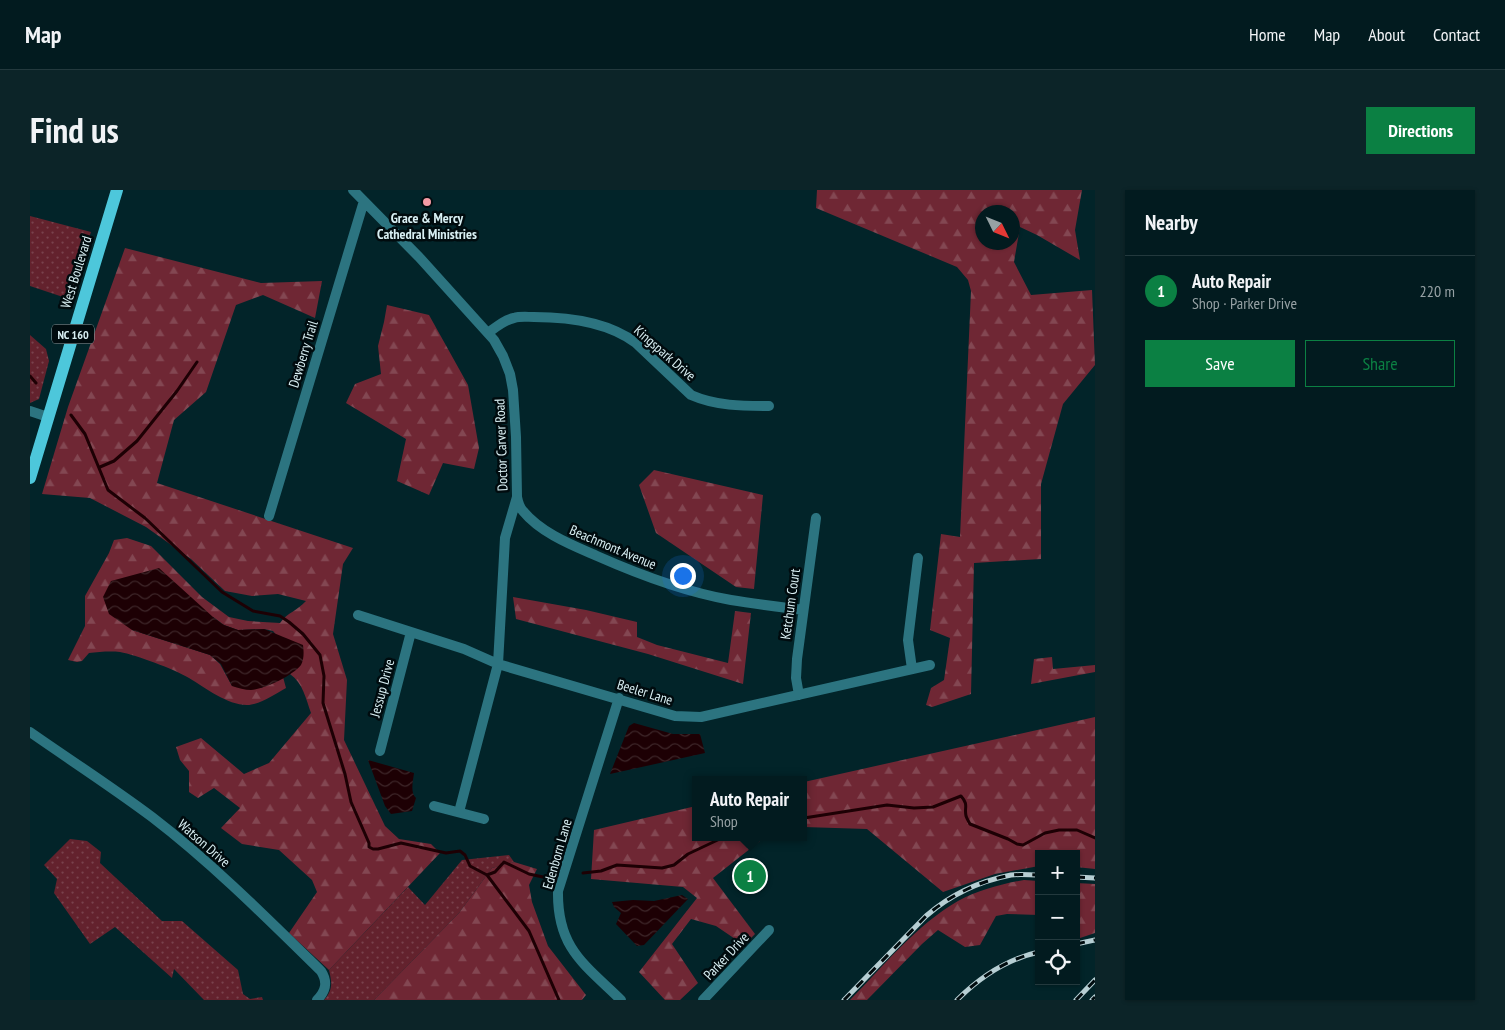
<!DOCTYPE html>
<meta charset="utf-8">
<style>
body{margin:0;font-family:"PT Sans Narrow",sans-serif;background:#0c2428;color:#f1f3f6}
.controls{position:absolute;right:15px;bottom:15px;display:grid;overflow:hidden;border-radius:0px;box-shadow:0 1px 4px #0004}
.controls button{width:45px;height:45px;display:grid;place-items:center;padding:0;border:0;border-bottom:1px solid #23393d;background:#021b1f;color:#f1f3f6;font:25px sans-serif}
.compass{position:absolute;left:945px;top:15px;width:45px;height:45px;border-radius:50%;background:#021b1f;box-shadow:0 1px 4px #0004;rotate:133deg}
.you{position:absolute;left:652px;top:385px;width:18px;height:18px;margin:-12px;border:4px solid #fff;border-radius:50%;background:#1a73e8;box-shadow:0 0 0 8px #1a73e833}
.badge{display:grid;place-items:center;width:32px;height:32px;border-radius:50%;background:#0b8043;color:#fff;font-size:16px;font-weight:700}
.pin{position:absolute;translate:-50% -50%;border:2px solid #fff;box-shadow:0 1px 5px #0006}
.popup{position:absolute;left:662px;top:586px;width:115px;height:65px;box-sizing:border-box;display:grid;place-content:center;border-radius:0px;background:#021b1f;filter:drop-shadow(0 1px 4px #0005);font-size:16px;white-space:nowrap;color:#96a1a4}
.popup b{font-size:19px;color:#f1f3f6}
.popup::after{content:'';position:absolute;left:50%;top:100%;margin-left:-10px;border:10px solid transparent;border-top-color:#021b1f}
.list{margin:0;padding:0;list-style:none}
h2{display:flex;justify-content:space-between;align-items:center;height:65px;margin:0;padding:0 20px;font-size:21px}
h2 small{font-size:16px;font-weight:400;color:#96a1a4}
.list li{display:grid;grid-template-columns:32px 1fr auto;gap:15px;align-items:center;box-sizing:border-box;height:70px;padding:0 20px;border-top:1px solid #23393d}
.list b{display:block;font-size:19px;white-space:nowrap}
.list p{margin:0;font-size:16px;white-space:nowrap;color:#96a1a4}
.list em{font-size:16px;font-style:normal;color:#96a1a4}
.actions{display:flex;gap:10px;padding:15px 20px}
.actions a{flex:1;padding:11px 0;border:1px solid #0b8043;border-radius:0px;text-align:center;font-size:18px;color:#0b8043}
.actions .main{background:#0b8043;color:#fff}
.icon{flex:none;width:28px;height:28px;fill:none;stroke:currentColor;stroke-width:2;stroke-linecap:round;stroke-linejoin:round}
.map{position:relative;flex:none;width:1065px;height:810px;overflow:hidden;border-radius:0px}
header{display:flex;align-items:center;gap:30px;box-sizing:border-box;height:70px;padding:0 25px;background:#021b1f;border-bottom:1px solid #23393d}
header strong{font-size:24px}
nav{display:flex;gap:28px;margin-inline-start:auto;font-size:18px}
.intro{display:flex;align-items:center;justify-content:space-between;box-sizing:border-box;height:120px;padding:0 30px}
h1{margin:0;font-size:35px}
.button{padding:12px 22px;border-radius:0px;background:#0b8043;color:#fff;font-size:18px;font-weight:700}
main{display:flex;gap:30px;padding:0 30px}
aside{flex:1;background:#021b1f;border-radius:0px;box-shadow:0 1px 4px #0004}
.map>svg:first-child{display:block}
.grass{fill:url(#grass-dots)}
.forest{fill:url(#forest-firs);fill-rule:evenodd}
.water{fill:url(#water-waves)}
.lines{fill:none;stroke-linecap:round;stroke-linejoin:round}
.stream{stroke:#1d0004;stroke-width:3}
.street{stroke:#2c7480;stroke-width:10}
.primary{stroke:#4dc7db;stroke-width:12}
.rail-casing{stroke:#b6ced3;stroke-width:5}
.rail{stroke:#000b0e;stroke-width:3;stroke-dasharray:9;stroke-linecap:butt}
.poi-dot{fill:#f49aa4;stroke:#000b0e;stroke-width:2}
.labels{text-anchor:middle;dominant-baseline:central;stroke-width:5;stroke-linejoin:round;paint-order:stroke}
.shield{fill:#000b0e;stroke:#97abae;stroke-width:1}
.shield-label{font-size:12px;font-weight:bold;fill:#d8eff3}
.poi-label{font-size:14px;font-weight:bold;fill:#d8eff3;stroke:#000b0e}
.street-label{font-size:14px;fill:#d8eff3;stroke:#000b0e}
</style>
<header>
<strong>Map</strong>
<nav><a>Home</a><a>Map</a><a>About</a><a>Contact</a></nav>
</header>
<div class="intro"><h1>Find us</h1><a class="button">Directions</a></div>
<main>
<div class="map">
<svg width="1065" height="810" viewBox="0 0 1065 810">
<defs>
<pattern id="grass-dots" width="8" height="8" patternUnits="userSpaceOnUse" patternTransform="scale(1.25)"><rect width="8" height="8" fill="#63222d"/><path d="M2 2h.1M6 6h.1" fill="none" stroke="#79424c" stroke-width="1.8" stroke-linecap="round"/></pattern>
<pattern id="forest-firs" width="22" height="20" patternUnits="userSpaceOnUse" patternTransform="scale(1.25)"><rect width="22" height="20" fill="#6f2734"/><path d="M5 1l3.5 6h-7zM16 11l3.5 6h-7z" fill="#834752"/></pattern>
<pattern id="water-waves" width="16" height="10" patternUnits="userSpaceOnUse" patternTransform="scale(1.25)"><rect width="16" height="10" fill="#1d0004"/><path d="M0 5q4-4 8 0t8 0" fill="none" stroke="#3d2629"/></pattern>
</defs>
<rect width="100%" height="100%" fill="#022429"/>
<!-- grass -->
<path class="grass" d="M 0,26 L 61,42 L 39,109 L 0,96 Z
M 0,145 L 16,159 L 19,171 L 9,209 L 0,213 Z
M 40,649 L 57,651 L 71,662 L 70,673 L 132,731 L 152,731 L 208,780 L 213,804 L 220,809 L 232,807 L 233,810 L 174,810 L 144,779 L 142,788 L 85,737 L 60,754 L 24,703 L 27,689 L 14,675 Z
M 479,665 L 484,672 L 462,678 L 429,723 L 344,810 L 294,810 C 303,800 302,793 299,780 L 378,697 L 395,715 L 432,670 Z"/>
<!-- forest -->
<path class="forest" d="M 787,0 L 1052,0 L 1045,40 L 1050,70 L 1007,45 L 990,37 L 984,72 L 1001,105 L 1062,100 L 1065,175 L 1033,214 L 1011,294 L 1011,369 L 944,373 L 941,504 L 902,517 L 896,515 L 901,498 L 914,490 L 920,448 L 900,440 L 911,344 L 930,347 L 941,101 L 938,90 L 927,77 L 786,18 ZM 952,22 L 982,22 L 982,52 L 952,52 Z
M 95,58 L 231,93 L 292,91 L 285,128 L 233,105 L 206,115 L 176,202 L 144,230 L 127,293 L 323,358 L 313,374 L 303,444 L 317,490 L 314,550 L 355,636 L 369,649 L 401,654 L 410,663 L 299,780 L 259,743 L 287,702 L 282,690 L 249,660 L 212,654 L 191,638 L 210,618 L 184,598 L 168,608 L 159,602 L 159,581 L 150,570 L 146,557 L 171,548 L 214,584 L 239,573 L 281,523 C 276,509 273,493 260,484 L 271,474 L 243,441 L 234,439 L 208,440 L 194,435 L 183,427 L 102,440 L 180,465 L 190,474 L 202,496 L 231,498 L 253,487 L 256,498 C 245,504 230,515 217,515 C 197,515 176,498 159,488 C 144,479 106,465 90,462 C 80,461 68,462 59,463 L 52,471 L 47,472 L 38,470 L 55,436 L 55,406 L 79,363 L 84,350 L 97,348 L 121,356 L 172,407 L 199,427 L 218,431 L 250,433 C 258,422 267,421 276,411 L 248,404 L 222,406 L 195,401 L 161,369 L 116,337 L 60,308 L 12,304 L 38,217 Z
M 357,115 L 399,125 L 438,195 L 449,258 L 444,279 L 413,273 L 399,305 L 367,291 L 376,249 L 316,213 L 325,194 L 351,184 L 348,156 L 354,132 Z
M 624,280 L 733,305 L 724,399 L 706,397 L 626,343 L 609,295 Z
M 483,407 L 556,420 L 607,432 L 607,447 L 627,455 L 698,473 L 705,421 L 721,423 L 713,494 L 618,464 L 486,429 Z
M 1022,467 L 1023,479 L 1065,475 L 1065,482 L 1001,494 L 1004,469 Z
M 1065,527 L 1065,679 L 1046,677 L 1046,664 L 1009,664 L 1009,676 L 965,684 L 913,702 L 837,639 L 774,637 L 774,592 Z
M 666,616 L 666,647 L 741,647 L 730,651 L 683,688 L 725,744 L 714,755 L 686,736 L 661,729 L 642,754 L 668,793 L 650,810 L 635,810 L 609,782 L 667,708 L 653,697 L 561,689 L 564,640 Z
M 484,672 L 507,679 L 499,695 L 502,712 L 518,756 L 556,805 L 552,810 L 344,810 L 429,723 L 462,678 Z
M 994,690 L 1009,691 L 1009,725 L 977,724 L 966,726 L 950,755 L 935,757 L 908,740 L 892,754 L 837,810 L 820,810 C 854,776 886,735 928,711 C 949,700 971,694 994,690 Z
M 1046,693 L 1065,694 L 1065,743 L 1047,749 Z"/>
<!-- water -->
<path class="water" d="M 129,378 L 183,427 L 194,435 L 208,440 L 234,439 L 273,455 C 274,462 274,469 271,475 C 262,486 235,499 221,500 C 215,500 208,498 202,496 L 191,474 L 180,465 L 102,440 L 79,424 L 73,407 L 81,391 Z
M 604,533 L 643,544 L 670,544 L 675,563 L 580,584 L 599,536 Z
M 338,570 L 384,583 C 383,591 380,603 386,608 L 382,621 L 361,624 L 355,616 Z
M 652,705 L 658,709 L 614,755 L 607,756 L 586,734 L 591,723 L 584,717 L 582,712 L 603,710 L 624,711 Z"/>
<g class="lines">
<!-- stream -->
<path class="stream" d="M 0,186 L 6,193
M 41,225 L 55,244 L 78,300 L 115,328 L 192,402 L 223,421 L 250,426 L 259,432 L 273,444 L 290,465 L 294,486 L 293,513 L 315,584 L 321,612 L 339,653 L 339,657 L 343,659 L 348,659 L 371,653 L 416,663 L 430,661 L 435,665 L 440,676 L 457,685 L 499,741 L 529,810
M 70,277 L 84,271 L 107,251 L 147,201 L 167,172
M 774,628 L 857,615 L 884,618 L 903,617 L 931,606 C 939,615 934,617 936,626 C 937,629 939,632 940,634 L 978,649 L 987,654 L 993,655 L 1015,643 L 1029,640 L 1047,640 L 1065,648
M 553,683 L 571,681 L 587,675 L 632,678 L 644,675 L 658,664 L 694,647
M 457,685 L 465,682 L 474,672 L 499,684 L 513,687"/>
<!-- street -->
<path class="street" d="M 323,0 L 389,67 L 464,150 L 473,166 L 480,184 L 483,200 L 486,247 L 487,307 L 475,348 L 468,474 L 429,622
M 458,143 C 466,137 474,130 484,128 C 490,126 497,127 504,127 C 538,127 578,132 606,153 L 661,205 C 686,216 712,216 739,216
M 0,221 L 18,227
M 487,307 C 488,312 489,317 493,321 C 511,343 542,355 567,366 C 610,385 655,402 701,410 C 725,414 750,417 773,420
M 239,326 L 334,11
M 328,425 L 434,459 L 468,474 L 645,526 L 671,527 L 900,475
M 882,479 L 878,450 L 888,368
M 769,505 L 766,488 L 767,469 L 786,328
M 589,508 L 528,701 C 527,758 554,774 591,810
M 0,542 C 40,570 82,597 122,627 C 182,673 237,728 291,781 C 298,792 296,801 287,810
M 350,561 L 381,442
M 404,616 L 454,629
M 673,810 L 739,740"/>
<!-- primary -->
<path class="primary" d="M 0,288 L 87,0"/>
<!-- rail casing -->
<g class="rail-casing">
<path id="rail" d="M 1046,687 L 1065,688
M 1046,754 L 1065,750
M 814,810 L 896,726 C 920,705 950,691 981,685 C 990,684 1000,685 1009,685
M 927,810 C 950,787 977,769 1009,762
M 1046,810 L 1065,790
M 1062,810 L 1065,807"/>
</g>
<!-- rail -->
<use href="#rail" class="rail"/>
</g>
<!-- markers -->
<circle class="poi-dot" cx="397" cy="12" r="5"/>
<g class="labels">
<!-- shield labels -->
<rect class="shield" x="22" y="134.5" width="42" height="19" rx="4"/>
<g class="shield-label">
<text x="43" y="144">NC 160</text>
</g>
<!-- poi labels -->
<g class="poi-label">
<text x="397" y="28">Grace &amp; Mercy<tspan x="397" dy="16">Cathedral Ministries</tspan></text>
</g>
<!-- street labels -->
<g class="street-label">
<text transform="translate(46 82) rotate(-73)">West Boulevard</text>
<text transform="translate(635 163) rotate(41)">Kingspark Drive</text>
<text transform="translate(273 164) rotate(-73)">Dewberry Trail</text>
<text transform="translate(471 255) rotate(-92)">Doctor Carver Road</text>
<text transform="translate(583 357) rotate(23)">Beachmont Avenue</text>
<text transform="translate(760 414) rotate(-82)">Ketchum Court</text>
<text transform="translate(352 498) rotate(-75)">Jessup Drive</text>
<text transform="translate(615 502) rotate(17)">Beeler Lane</text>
<text transform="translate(174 653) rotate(41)">Watson Drive</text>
<text transform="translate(527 664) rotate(-74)">Edenborn Lane</text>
<text transform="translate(696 766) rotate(-47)">Parker Drive</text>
</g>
</g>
</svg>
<div class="controls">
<button>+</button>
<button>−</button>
<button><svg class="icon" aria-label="locate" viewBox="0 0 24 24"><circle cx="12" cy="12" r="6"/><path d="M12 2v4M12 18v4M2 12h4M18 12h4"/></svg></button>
</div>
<svg class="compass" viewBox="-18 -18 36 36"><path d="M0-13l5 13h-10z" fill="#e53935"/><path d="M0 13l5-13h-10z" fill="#96a1a4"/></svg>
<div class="you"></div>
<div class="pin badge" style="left:720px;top:686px">1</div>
<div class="popup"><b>Auto Repair</b>Shop</div>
</div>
<aside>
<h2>Nearby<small></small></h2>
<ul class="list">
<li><span class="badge">1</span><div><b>Auto Repair</b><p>Shop · Parker Drive</p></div><em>220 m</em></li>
</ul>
<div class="actions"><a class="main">Save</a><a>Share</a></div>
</aside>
</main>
